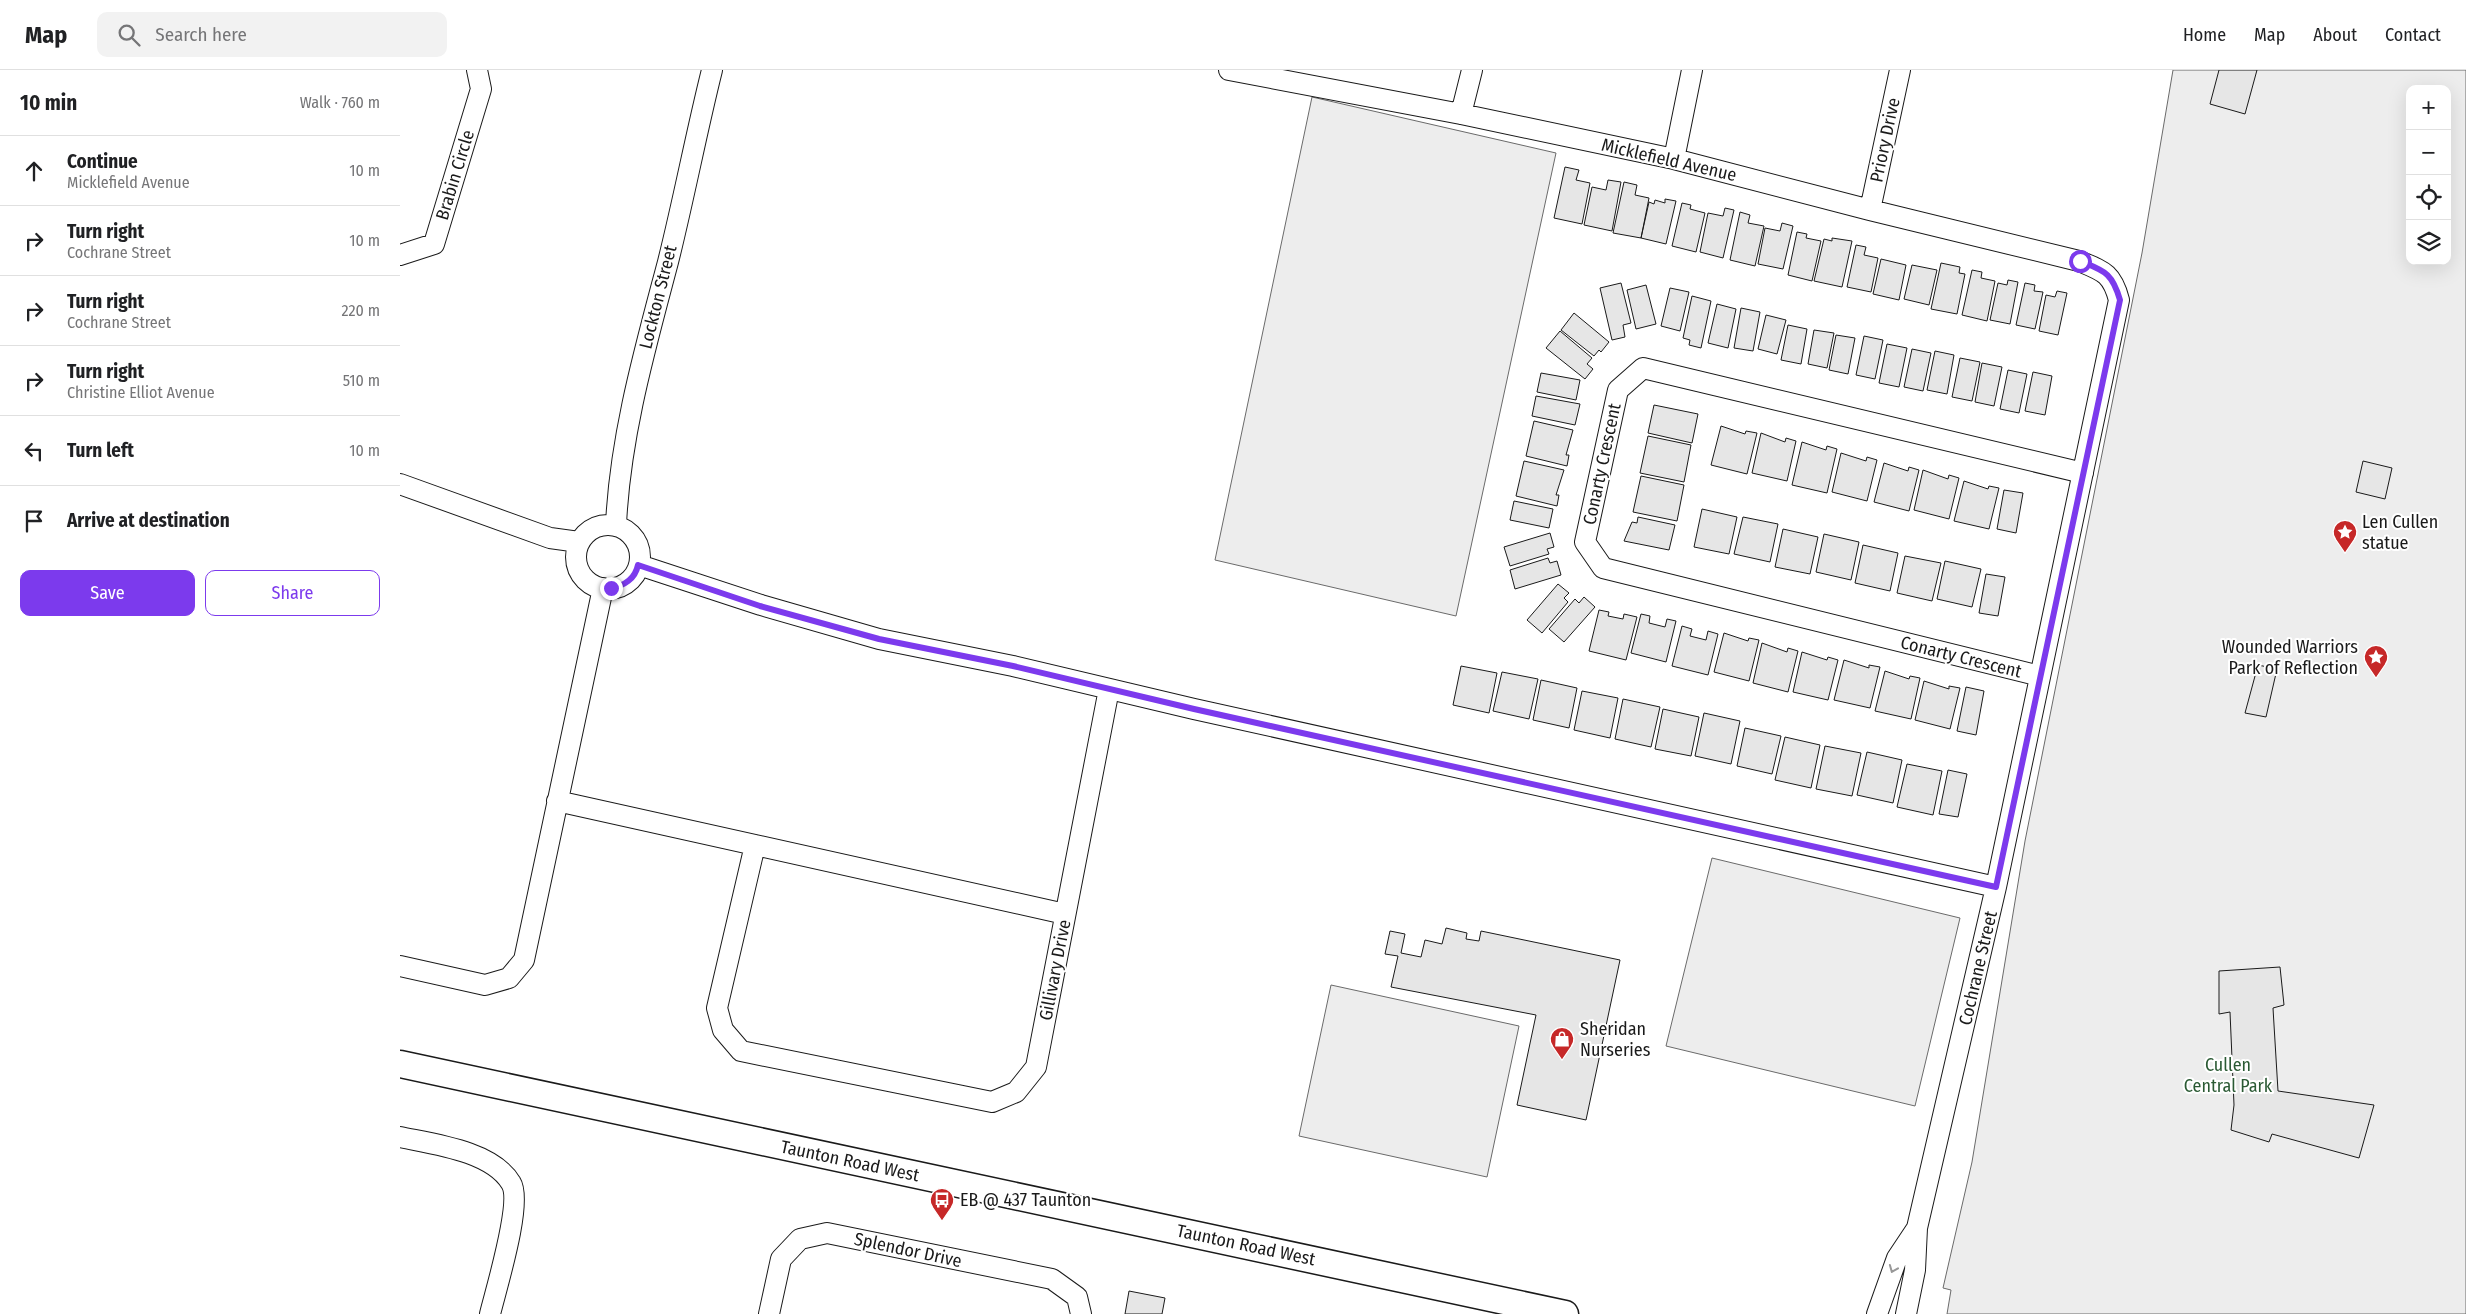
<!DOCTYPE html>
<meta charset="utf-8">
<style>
body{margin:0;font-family:"Fira Sans Condensed",sans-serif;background:#f2f2f2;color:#202124}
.controls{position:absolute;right:15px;top:15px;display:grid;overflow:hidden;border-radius:10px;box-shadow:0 5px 20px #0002}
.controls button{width:45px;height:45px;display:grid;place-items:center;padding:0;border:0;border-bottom:1px solid #e0e0e0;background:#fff;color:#202124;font:25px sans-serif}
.stop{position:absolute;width:15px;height:15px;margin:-11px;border:4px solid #7c3aed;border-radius:50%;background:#fff}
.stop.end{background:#7c3aed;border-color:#fff;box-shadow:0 1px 5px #0008}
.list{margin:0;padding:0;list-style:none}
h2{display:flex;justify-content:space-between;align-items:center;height:65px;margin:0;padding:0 20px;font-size:21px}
h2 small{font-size:16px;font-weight:400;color:#757577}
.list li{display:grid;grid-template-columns:32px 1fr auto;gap:15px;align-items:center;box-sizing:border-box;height:70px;padding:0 20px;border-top:1px solid #e0e0e0}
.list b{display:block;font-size:19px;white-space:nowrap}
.list p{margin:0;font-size:16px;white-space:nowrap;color:#757577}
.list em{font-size:16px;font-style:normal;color:#757577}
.actions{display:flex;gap:10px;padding:15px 20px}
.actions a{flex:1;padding:11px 0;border:1px solid #7c3aed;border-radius:10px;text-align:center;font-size:18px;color:#7c3aed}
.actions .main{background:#7c3aed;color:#fff}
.icon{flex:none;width:28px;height:28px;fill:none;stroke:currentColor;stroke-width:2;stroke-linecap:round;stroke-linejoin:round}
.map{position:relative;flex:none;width:2066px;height:1244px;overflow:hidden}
header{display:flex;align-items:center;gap:30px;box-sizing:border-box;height:70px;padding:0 25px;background:#fff;border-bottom:1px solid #e0e0e0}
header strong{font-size:24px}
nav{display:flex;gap:28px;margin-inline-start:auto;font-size:18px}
.search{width:350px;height:45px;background:#f2f2f2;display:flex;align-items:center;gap:12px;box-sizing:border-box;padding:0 18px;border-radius:10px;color:#757577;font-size:19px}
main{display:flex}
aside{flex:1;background:#fff}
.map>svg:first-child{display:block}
.built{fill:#ededed;stroke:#6a6a6a;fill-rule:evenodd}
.building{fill:#e6e6e6;stroke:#1a1a1a}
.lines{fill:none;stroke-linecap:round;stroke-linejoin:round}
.minor-casing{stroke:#1a1a1a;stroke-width:22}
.major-casing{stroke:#1a1a1a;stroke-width:29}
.minor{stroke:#fff;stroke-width:20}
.major{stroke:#fff;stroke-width:26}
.oneway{stroke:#989898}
.route{stroke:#7c3aed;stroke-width:6}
.labels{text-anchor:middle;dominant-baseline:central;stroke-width:4;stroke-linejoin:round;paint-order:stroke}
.street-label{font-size:18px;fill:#1a1a1a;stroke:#fff}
.poi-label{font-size:18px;fill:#1a1a1a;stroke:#fff;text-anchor:start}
.park-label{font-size:18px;fill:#2b5a34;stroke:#fff}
</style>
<header>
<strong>Map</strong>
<div class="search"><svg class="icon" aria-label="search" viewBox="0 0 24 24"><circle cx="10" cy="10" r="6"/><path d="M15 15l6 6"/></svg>Search here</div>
<nav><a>Home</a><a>Map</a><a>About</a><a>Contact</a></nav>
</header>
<main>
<aside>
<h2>10 min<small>Walk · 760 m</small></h2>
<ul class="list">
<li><svg class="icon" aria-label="ahead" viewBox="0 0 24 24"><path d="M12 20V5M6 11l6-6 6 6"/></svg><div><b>Continue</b><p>Micklefield Avenue</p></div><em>10 m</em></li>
<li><svg class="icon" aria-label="right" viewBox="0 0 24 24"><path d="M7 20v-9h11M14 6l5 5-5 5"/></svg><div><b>Turn right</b><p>Cochrane Street</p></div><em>10 m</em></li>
<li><svg class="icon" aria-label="right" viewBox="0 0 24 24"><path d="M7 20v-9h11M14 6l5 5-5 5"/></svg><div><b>Turn right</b><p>Cochrane Street</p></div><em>220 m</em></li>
<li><svg class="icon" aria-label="right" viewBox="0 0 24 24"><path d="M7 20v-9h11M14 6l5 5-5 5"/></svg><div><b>Turn right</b><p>Christine Elliot Avenue</p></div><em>510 m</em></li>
<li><svg class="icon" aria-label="left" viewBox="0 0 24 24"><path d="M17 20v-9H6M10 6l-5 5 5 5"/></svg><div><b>Turn left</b></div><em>10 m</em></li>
<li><svg class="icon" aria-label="arrive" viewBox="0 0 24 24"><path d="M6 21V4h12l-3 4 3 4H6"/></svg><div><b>Arrive at destination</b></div></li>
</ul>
<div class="actions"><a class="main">Save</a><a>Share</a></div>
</aside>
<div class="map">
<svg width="2066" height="1244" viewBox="0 0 2066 1244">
<rect width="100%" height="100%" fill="#fff"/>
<!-- built -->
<path class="built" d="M 1773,0 L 2066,0 L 2066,1244 L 1547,1244 L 1551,1220 L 1543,1218 L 1572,1092 L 1625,771 L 1742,183 ZM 2010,19 L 2047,19 L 2047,191 L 2010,191 Z
M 912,27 L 1156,83 L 1056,546 L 815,490 Z
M 1312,788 L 1560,848 L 1515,1036 L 1266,976 Z
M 931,915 L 1119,956 L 1087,1107 L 899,1066 Z"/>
<!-- building -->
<path class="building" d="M 1819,0 L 1857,0 L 1845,44 L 1810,34 Z
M 1165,97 L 1179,100 L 1176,110 L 1190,113 L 1182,154 L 1154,148 Z
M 1208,110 L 1221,112 L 1212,161 L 1184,155 L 1192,117 L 1206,120 Z
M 1224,112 L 1237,115 L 1235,125 L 1249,128 L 1241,168 L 1213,163 Z
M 1265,129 L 1276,131 L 1266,174 L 1241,168 L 1249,132 L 1254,134 L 1255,130 L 1265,133 Z
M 1282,133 L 1291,135 L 1290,139 L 1305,143 L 1296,182 L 1272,176 Z
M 1325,138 L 1334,140 L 1323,188 L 1300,182 L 1308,143 L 1323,146 Z
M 1340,142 L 1350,145 L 1348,153 L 1364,156 L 1355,196 L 1330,190 Z
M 1382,153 L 1393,156 L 1383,199 L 1358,194 L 1365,158 L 1380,161 Z
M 1397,162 L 1407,164 L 1406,168 L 1421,171 L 1412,211 L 1388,205 Z
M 1432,168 L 1452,171 L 1442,217 L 1414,211 L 1424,169 L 1432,171 Z
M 1456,175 L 1466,177 L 1464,185 L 1478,188 L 1471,222 L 1447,217 Z
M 1481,189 L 1506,195 L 1499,230 L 1473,224 Z
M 1541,193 L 1560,197 L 1559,203 L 1565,204 L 1557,244 L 1531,239 Z
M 1512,195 L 1537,200 L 1529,235 L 1504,229 Z
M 1572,200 L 1582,202 L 1581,208 L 1595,211 L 1587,251 L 1562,245 Z
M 1608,210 L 1618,212 L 1610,254 L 1590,250 L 1598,213 L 1607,215 Z
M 1221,213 L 1231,253 L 1223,255 L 1225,267 L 1212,270 L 1200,218 Z
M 1625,213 L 1635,215 L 1634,221 L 1643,222 L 1635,259 L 1616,255 Z
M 1246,215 L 1256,254 L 1236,259 L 1227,220 Z
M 1270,218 L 1289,222 L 1280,261 L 1261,256 Z
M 1657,221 L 1667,223 L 1658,265 L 1639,261 L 1646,225 L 1655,227 Z
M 1292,226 L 1311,231 L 1301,278 L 1289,275 L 1290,270 L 1283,268 Z
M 1317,234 L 1336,239 L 1328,278 L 1308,273 Z
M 1341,238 L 1360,242 L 1353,281 L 1334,278 Z
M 1174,243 L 1209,272 L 1201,282 L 1199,280 L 1194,286 L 1161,260 Z
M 1366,245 L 1386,250 L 1377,284 L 1358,279 Z
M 1388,255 L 1407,259 L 1401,294 L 1381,290 Z
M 1414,260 L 1434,263 L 1427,298 L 1408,294 Z
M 1160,261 L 1192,288 L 1187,294 L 1193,299 L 1185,309 L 1146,278 Z
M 1436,265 L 1455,268 L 1448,304 L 1429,300 Z
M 1464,266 L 1483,270 L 1475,309 L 1456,305 Z
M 1487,274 L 1507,278 L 1499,317 L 1479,313 Z
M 1512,279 L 1531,283 L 1523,321 L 1504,317 Z
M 1535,281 L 1554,285 L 1547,324 L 1527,320 Z
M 1560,288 L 1580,292 L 1572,331 L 1552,327 Z
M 1582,293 L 1602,297 L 1594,336 L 1575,332 Z
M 1608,300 L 1627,304 L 1619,343 L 1600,339 Z
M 1633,302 L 1652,306 L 1645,345 L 1625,341 Z
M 1141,303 L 1180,310 L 1176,330 L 1137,322 Z
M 1136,326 L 1180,334 L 1175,355 L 1132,346 Z
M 1254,335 L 1298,344 L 1292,373 L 1248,363 Z
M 1134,351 L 1173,360 L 1166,385 L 1169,385 L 1167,396 L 1126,386 Z
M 1321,356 L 1345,364 L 1346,361 L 1357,363 L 1347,404 L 1311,395 Z
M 1361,363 L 1385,372 L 1386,368 L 1396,371 L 1387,411 L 1352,403 Z
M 1248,366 L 1291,375 L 1284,412 L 1240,403 Z
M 1402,372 L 1426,380 L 1427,376 L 1437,379 L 1427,423 L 1392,415 Z
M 1441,383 L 1466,391 L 1467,387 L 1477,390 L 1467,431 L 1432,422 Z
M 1124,391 L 1164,400 L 1156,425 L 1159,425 L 1157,436 L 1116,426 Z
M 1963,391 L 1992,398 L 1985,429 L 1956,422 Z
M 1484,393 L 1508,401 L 1509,397 L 1519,400 L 1509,441 L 1474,432 Z
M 1523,400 L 1548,409 L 1549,405 L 1559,408 L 1549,449 L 1514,440 Z
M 1241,406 L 1284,415 L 1277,451 L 1233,442 Z
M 1564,411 L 1588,419 L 1589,416 L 1599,418 L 1589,459 L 1554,451 Z
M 1604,420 L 1623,423 L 1616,463 L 1597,459 Z
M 1114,431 L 1153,439 L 1149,458 L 1110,450 Z
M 1302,439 L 1337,447 L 1329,484 L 1294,477 Z
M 1238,447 L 1275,455 L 1269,480 L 1224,471 L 1232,452 L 1237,453 Z
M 1343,447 L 1378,454 L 1370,492 L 1334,484 Z
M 1383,459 L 1418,467 L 1410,504 L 1375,497 Z
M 1150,463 L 1154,477 L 1147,479 L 1149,484 L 1110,496 L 1104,477 Z
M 1424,464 L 1459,472 L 1451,510 L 1416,502 Z
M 1463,475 L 1498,483 L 1490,521 L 1455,513 Z
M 1505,486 L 1541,493 L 1532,531 L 1497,523 Z
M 1148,488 L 1150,493 L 1157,491 L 1161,505 L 1115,519 L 1110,500 Z
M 1545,491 L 1581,499 L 1572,537 L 1537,529 Z
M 1586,504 L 1605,507 L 1598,546 L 1579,543 Z
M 1158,514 L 1169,523 L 1164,528 L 1168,532 L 1142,563 L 1127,550 Z
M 1184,527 L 1195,537 L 1164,572 L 1149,559 L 1175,529 L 1179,533 Z
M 1199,540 L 1209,542 L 1208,546 L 1223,549 L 1224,544 L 1237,547 L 1226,590 L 1189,581 Z
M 1241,544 L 1250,546 L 1249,553 L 1265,557 L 1267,549 L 1276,551 L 1266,592 L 1231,583 Z
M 1282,556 L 1292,559 L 1290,566 L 1306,570 L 1308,561 L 1318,564 L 1308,605 L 1272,596 Z
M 1324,563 L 1348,571 L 1349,568 L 1359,570 L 1349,611 L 1314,602 Z
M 1362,573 L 1387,582 L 1388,578 L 1398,581 L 1388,622 L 1353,613 Z
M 1402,582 L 1427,590 L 1428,587 L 1438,590 L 1428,630 L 1393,622 Z
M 1444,590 L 1469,598 L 1469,595 L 1480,597 L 1470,638 L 1434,630 Z
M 1858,595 L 1877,599 L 1866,647 L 1845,643 Z
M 1061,596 L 1097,603 L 1089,643 L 1053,635 Z
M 1485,601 L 1509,609 L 1510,606 L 1520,608 L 1511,649 L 1475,641 Z
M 1102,602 L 1138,609 L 1129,649 L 1093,641 Z
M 1141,610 L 1177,618 L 1169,658 L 1133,650 Z
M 1524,611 L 1549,619 L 1549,616 L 1560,618 L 1550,659 L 1515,650 Z
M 1566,617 L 1584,621 L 1576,665 L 1557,661 Z
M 1182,621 L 1218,628 L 1210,668 L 1174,660 Z
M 1223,629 L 1260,637 L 1251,677 L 1215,669 Z
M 1263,639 L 1299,647 L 1291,686 L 1255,679 Z
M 1304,643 L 1340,651 L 1331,694 L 1295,686 Z
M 1345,658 L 1381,666 L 1372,704 L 1337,696 Z
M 1385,667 L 1420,675 L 1411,718 L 1375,710 Z
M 1425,676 L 1461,683 L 1452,726 L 1416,719 Z
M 1467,682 L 1502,690 L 1493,733 L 1457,725 Z
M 1507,694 L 1542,701 L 1533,745 L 1497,737 Z
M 1548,700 L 1567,704 L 1558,747 L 1539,744 Z
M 1046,858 L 1067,863 L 1066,869 L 1079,871 L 1081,861 L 1220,890 L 1186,1050 L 1117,1035 L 1136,945 L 991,917 L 998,886 L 985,884 L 990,861 L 1005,864 L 1001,883 L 1021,887 L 1025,870 L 1042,874 Z
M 1880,897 L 1884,935 L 1873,938 L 1878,1021 L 1974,1035 L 1959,1088 L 1872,1064 L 1869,1072 L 1831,1060 L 1834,1035 L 1830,942 L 1819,944 L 1819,901 Z
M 729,1221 L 765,1228 L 762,1244 L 725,1244 Z"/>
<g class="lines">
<!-- minor casing -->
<g class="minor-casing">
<path id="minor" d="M 829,0 L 1061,44 L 1274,89 L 1470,140 L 1679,191 C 1703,201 1712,203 1719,230 L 1596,817 L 1517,1158 L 1515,1200 L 1506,1244
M 1061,44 L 1072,0
M 1274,89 L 1292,0
M 1470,140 L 1500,0
M 0,185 L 34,174 L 81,19 L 77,0
M 0,414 L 150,468 L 179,472
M176 487a32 32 0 1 1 64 0a32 32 0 1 1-64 0Z
M 216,455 C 220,366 245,279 268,192 C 284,128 296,64 312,0
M 239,495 L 361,535 L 479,569 L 613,596 L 794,639 L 1596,817
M 1640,606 L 1203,498 L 1185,472 L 1218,320 L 1243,298 L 1683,403
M 157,731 L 665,844
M 355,775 L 317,938 L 323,960 L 341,981 L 592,1032 L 616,1022 L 636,997 L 709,619
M 0,896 L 85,915 L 109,908 L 124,890 L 203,518
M 0,1067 C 33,1074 92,1081 111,1113 C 123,1132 96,1219 90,1244
M 369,1244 L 381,1189 L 400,1169 L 427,1163 L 652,1209 L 677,1227 L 681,1244
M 1477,1244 L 1497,1188 L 1517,1158"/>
</g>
<!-- major casing -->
<g class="major-casing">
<path id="major" d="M 0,994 L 1165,1244"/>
</g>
<!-- minor -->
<use href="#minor" class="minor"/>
<!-- major -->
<use href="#major" class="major"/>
</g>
<!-- one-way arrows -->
<defs><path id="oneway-chevron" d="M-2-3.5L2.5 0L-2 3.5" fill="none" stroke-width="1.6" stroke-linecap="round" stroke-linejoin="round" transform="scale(1.25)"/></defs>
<use class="oneway" href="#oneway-chevron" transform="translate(1493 1199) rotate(112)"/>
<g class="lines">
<!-- route -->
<path class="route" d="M 211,518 C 224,516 235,509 238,495 L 360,536 L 479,569 L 613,596 L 794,639 L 1596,817 L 1720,230 C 1712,202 1704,201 1680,191"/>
</g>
<!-- icons -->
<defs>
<g id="sight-pin" transform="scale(1.25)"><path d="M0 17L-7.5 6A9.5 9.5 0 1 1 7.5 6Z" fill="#c62828" stroke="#fff"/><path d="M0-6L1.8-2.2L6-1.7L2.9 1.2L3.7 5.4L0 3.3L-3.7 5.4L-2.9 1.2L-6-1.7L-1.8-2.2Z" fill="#fff"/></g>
<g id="shop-pin" transform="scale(1.25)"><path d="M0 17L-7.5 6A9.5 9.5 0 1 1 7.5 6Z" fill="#c62828" stroke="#fff"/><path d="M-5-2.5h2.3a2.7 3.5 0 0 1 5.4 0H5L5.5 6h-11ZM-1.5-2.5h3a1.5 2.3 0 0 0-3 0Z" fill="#fff"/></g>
<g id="bus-pin" transform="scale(1.25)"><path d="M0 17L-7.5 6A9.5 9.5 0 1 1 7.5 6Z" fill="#c62828" stroke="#fff"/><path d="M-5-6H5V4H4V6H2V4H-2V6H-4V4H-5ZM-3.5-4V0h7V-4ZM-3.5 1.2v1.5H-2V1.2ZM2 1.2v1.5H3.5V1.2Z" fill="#fff"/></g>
</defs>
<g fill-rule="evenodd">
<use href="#sight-pin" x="1945" y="462"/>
<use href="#sight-pin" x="1976" y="587"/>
<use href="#shop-pin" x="1162" y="969"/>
<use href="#bus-pin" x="542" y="1130"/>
</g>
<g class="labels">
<!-- street labels -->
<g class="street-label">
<text transform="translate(1485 70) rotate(-78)">Priory Drive</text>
<text transform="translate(1269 90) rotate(13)">Micklefield Avenue</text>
<text transform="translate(55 105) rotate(-73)">Brabin Circle</text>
<text transform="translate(258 227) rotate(-76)">Lockton Street</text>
<text transform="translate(1202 394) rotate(-78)">Conarty Crescent</text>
<text transform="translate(1561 587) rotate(14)">Conarty Crescent</text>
<text transform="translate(1578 898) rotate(-77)">Cochrane Street</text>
<text transform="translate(655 900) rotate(-79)">Gillivary Drive</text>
<text transform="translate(450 1091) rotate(12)">Taunton Road West</text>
<text transform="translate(846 1175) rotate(12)">Taunton Road West</text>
<text transform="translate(508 1180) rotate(12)">Splendor Drive</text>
</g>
<!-- poi labels -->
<g class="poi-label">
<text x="1962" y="452">Len Cullen<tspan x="1962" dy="21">statue</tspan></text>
<text x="1958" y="577" text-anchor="end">Wounded Warriors<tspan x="1958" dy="21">Park of Reflection</tspan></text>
<text x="1180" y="959">Sheridan<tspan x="1180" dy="21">Nurseries</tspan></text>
<text x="560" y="1130">EB @ 437 Taunton</text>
</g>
<!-- park labels -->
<g class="park-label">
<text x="1828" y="995">Cullen<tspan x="1828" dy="21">Central Park</tspan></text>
</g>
</g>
</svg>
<div class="controls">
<button>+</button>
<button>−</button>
<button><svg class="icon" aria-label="locate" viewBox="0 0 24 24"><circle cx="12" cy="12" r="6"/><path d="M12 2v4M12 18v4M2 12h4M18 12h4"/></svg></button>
<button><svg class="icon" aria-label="layers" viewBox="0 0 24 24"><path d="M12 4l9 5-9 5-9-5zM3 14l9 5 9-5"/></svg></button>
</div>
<div class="stop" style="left:1680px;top:191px"></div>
<div class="stop end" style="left:211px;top:518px"></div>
</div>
</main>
